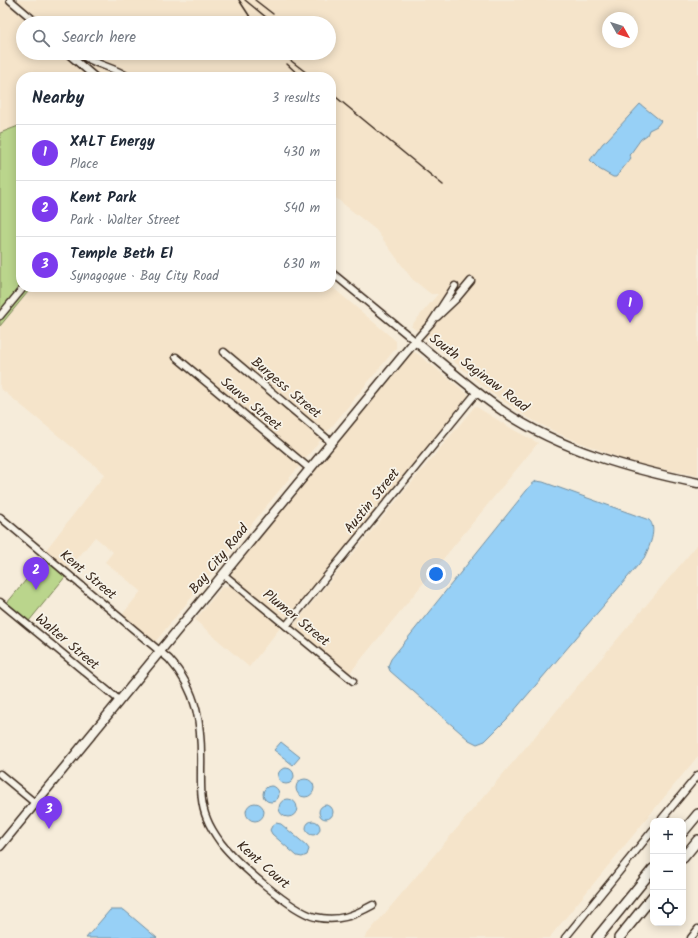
<!DOCTYPE html>
<meta charset="utf-8">
<style>
body{margin:0;font-family:Kalam,sans-serif;background:#f2f2f3;color:#1f2937}
.controls{position:absolute;right:12px;bottom:12px;display:grid;overflow:hidden;border-radius:8px;box-shadow:0 2px 10px #0003}
.controls button{width:36px;height:36px;display:grid;place-items:center;padding:0;border:0;border-bottom:1px solid #e0e1e3;background:#fff;color:#1f2937;font:20px sans-serif}
.compass{position:absolute;left:602px;top:12px;width:36px;height:36px;border-radius:50%;background:#fff;box-shadow:0 2px 10px #0003;rotate:129deg}
.you{position:absolute;left:436px;top:574px;width:14px;height:14px;margin:-10px;border:3px solid #fff;border-radius:50%;background:#1a73e8;box-shadow:0 0 0 6px #1a73e833}
.badge{display:grid;place-items:center;width:26px;height:26px;border-radius:50%;background:#7c3aed;color:#fff;font-size:13px;font-weight:700}
.pin{position:absolute;translate:-50% -33px;filter:drop-shadow(0 1px 2px #0008)}
.pin::after{content:'';position:absolute;top:21px;width:14px;height:12px;background:inherit;clip-path:polygon(0 0,100% 0,50% 100%)}
.list{margin:0;padding:0;list-style:none}
h2{display:flex;justify-content:space-between;align-items:center;height:52px;margin:0;padding:0 16px;font-size:17px}
h2 small{font-size:13px;font-weight:400;color:#747a83}
.list li{display:grid;grid-template-columns:26px 1fr auto;gap:12px;align-items:center;box-sizing:border-box;height:56px;padding:0 16px;border-top:1px solid #e0e1e3}
.list b{display:block;font-size:15px;white-space:nowrap}
.list p{margin:0;font-size:13px;white-space:nowrap;color:#747a83}
.list em{font-size:13px;font-style:normal;color:#747a83}
.icon{flex:none;width:22px;height:22px;fill:none;stroke:currentColor;stroke-width:2;stroke-linecap:round;stroke-linejoin:round}
.map{position:relative;flex:none;width:698px;height:938px;overflow:hidden}
.search{position:absolute;background:#fff;box-shadow:0 2px 10px #0003;left:16px;top:16px;width:320px;height:44px;display:flex;align-items:center;gap:10px;box-sizing:border-box;padding:0 14px;border-radius:22px;color:#747a83;font-size:15px}
.panel{position:absolute;background:#fff;box-shadow:0 2px 10px #0003;left:16px;top:72px;width:320px;height:220px;border-radius:16px}
.map>svg:first-child{display:block}
.built{fill:#f5e4ca;fill-rule:evenodd}
.green{fill:#bad58c;stroke:#7a8055}
.water{fill:#97d0f6;stroke:#728ea0}
.lines{fill:none;stroke-linecap:round;stroke-linejoin:round}
.minor-casing{stroke:#3b2a1e;stroke-width:9}
.major-casing{stroke:#3b2a1e;stroke-width:11}
.highway-casing{stroke:#3b2a1e;stroke-width:12}
.minor{stroke:#f7f3e8;stroke-width:6}
.major{stroke:#f7f3e8;stroke-width:8}
.highway{stroke:#f7f3e8;stroke-width:9}
.rail{stroke:#3b2a1e;stroke-width:1.5}
.labels{text-anchor:middle;dominant-baseline:central;stroke-width:3.5;stroke-linejoin:round;paint-order:stroke}
.street-label{font-size:14px;fill:#3b2a1e;stroke:#f7f3e8}
</style>
<div class="map">
<svg width="698" height="938" viewBox="0 0 698 938">
<rect width="100%" height="100%" fill="#f6ecda"/>
<filter id="ink" filterUnits="userSpaceOnUse"><feTurbulence type="fractalNoise" baseFrequency=".025" numOctaves="2"/><feDisplacementMap in="SourceGraphic" scale="8" xChannelSelector="R" yChannelSelector="G"/><feConvolveMatrix kernelMatrix="1 2 1 2 8 2 1 2 1" color-interpolation-filters="sRGB"/></filter>
<g filter="url(#ink)">
<!-- built -->
<path class="built" d="M 0,0 L 698,0 L 698,476 L 642,465 L 620,458 L 566,437 L 542,425 L 525,416 L 490,392 L 411,326 L 438,294 L 431,294 L 412,279 L 376,230 L 331,194 L 331,77 L 21,77 L 21,125 L 0,133 ZM 608,18 L 632,18 L 632,42 L 608,42 ZM 23,23 L 329,23 L 329,53 L 23,53 Z
M 331,286 L 396,341 L 396,348 L 155,642 L 122,615 L 141,591 L 105,562 L 113,552 L 95,537 L 68,570 L 45,551 L 105,474 L 0,388 L 0,326 L 32,287 L 331,287 Z
M 413,352 L 418,354 L 469,395 L 288,619 L 282,619 L 233,578 L 231,572 Z
M 475,406 L 514,430 L 538,443 L 349,674 L 294,628 L 293,626 Z
M 698,544 L 698,756 L 549,938 L 364,938 Z
M 227,586 L 233,586 L 279,625 L 280,628 L 249,667 L 195,620 L 222,587 Z"/>
<!-- green -->
<path class="green" d="M 21,125 L 21,287 L 32,287 L 0,326 L 0,133 Z
M 44,558 L 65,577 L 29,621 L 7,603 Z"/>
<!-- water -->
<path class="water" d="M 640,104 L 661,121 L 657,126 L 649,130 L 647,135 L 641,139 L 631,153 L 629,155 L 631,158 L 616,177 L 613,177 L 599,169 L 590,160 L 603,143 L 607,140 Z
M 536,481 L 543,482 L 649,520 C 658,528 649,548 644,558 L 507,719 L 485,741 L 477,744 L 469,740 L 390,671 L 388,666 L 391,659 L 531,485 Z
M 281,742 L 300,757 L 293,765 L 274,750 Z
M278 776a8 8 0 1 1 16 0a8 8 0 1 1-16 0Z
M296 788a9 9 0 1 1 18 0a9 9 0 1 1-18 0Z
M263 794a8 8 0 1 1 16 0a8 8 0 1 1-16 0Z
M279 808a9 9 0 1 1 18 0a9 9 0 1 1-18 0Z
M246 812a9 9 0 1 1 18 0a9 9 0 1 1-18 0Z
M319 812a7 7 0 1 1 14 0a7 7 0 1 1-14 0Z
M306 828a7 7 0 1 1 14 0a7 7 0 1 1-14 0Z
M 276,823 L 281,824 L 306,845 L 309,849 L 307,855 L 302,857 L 297,856 L 272,834 L 270,830 L 272,826 Z
M 110,910 L 124,910 L 157,938 L 86,938 Z"/>
<g class="lines">
<!-- minor casing -->
<g class="minor-casing">
<path id="minor" d="M 10,0 L 37,23
M 67,53 L 95,77
M 79,53 C 93,65 113,66 128,77
M 331,272 L 415,341 L 431,323 L 455,286
M 0,316 L 24,287
M 437,317 L 456,299 L 471,281
M 224,352 L 331,442
M 176,357 L 310,469
M 0,517 L 169,659 C 198,691 202,726 201,768 C 201,785 200,803 207,819 C 210,827 216,836 221,843 C 236,862 291,911 315,917 C 338,922 353,916 373,905
M 223,574 L 353,681
M 0,602 L 119,700
M 286,626 L 477,392
M 0,774 L 35,803
M 660,821 L 698,775
M 565,938 L 653,830
M 691,938 L 698,929"/>
</g>
<!-- major casing -->
<g class="major-casing">
<path id="major" d="M 0,846 L 415,341 C 444,365 472,390 503,411 C 561,450 630,469 698,483"/>
</g>
<!-- highway casing -->
<g class="highway-casing">
<path id="highway" d="M 683,832 L 698,814
M 683,858 L 698,840
M 597,938 L 653,869
M 619,938 L 653,896"/>
</g>
<!-- minor -->
<use href="#minor" class="minor"/>
<!-- major -->
<use href="#major" class="major"/>
<!-- highway -->
<use href="#highway" class="highway"/>
<!-- rail -->
<path class="rail" d="M 239,0 L 254,23
M 245,0 L 273,23
M 255,0 L 273,14
M 281,53 L 312,77
M 287,64 L 301,77
M 331,93 L 443,185"/>
</g>
</g>
<g class="labels">
<!-- street labels -->
<g class="street-label">
<text transform="translate(479 373) rotate(37)">South Saginaw Road</text>
<text transform="translate(286 388) rotate(40)">Burgess Street</text>
<text transform="translate(251 404) rotate(40)">Sauve Street</text>
<text transform="translate(372 501) rotate(-51)">Austin Street</text>
<text transform="translate(219 559) rotate(-51)">Bay City Road</text>
<text transform="translate(88 575) rotate(40)">Kent Street</text>
<text transform="translate(296 618) rotate(39)">Plumer Street</text>
<text transform="translate(67 642) rotate(40)">Walter Street</text>
<text transform="translate(263 865) rotate(41)">Kent Court</text>
</g>
</g>
</svg>
<div class="controls">
<button>+</button>
<button>−</button>
<button><svg class="icon" aria-label="locate" viewBox="0 0 24 24"><circle cx="12" cy="12" r="6"/><path d="M12 2v4M12 18v4M2 12h4M18 12h4"/></svg></button>
</div>
<svg class="compass" viewBox="-18 -18 36 36"><path d="M0-13l5 13h-10z" fill="#e53935"/><path d="M0 13l5-13h-10z" fill="#747a83"/></svg>
<div class="you"></div>
<div class="pin badge" style="left:630px;top:323px">1</div>
<div class="pin badge" style="left:36px;top:590px">2</div>
<div class="pin badge" style="left:49px;top:829px">3</div>
<div class="search"><svg class="icon" aria-label="search" viewBox="0 0 24 24"><circle cx="10" cy="10" r="6"/><path d="M15 15l6 6"/></svg>Search here</div>
<section class="panel">
<h2>Nearby<small>3 results</small></h2>
<ul class="list">
<li><span class="badge">1</span><div><b>XALT Energy</b><p>Place</p></div><em>430 m</em></li>
<li><span class="badge">2</span><div><b>Kent Park</b><p>Park · Walter Street</p></div><em>540 m</em></li>
<li><span class="badge">3</span><div><b>Temple Beth El</b><p>Synagogue · Bay City Road</p></div><em>630 m</em></li>
</ul>
</section>
</div>
